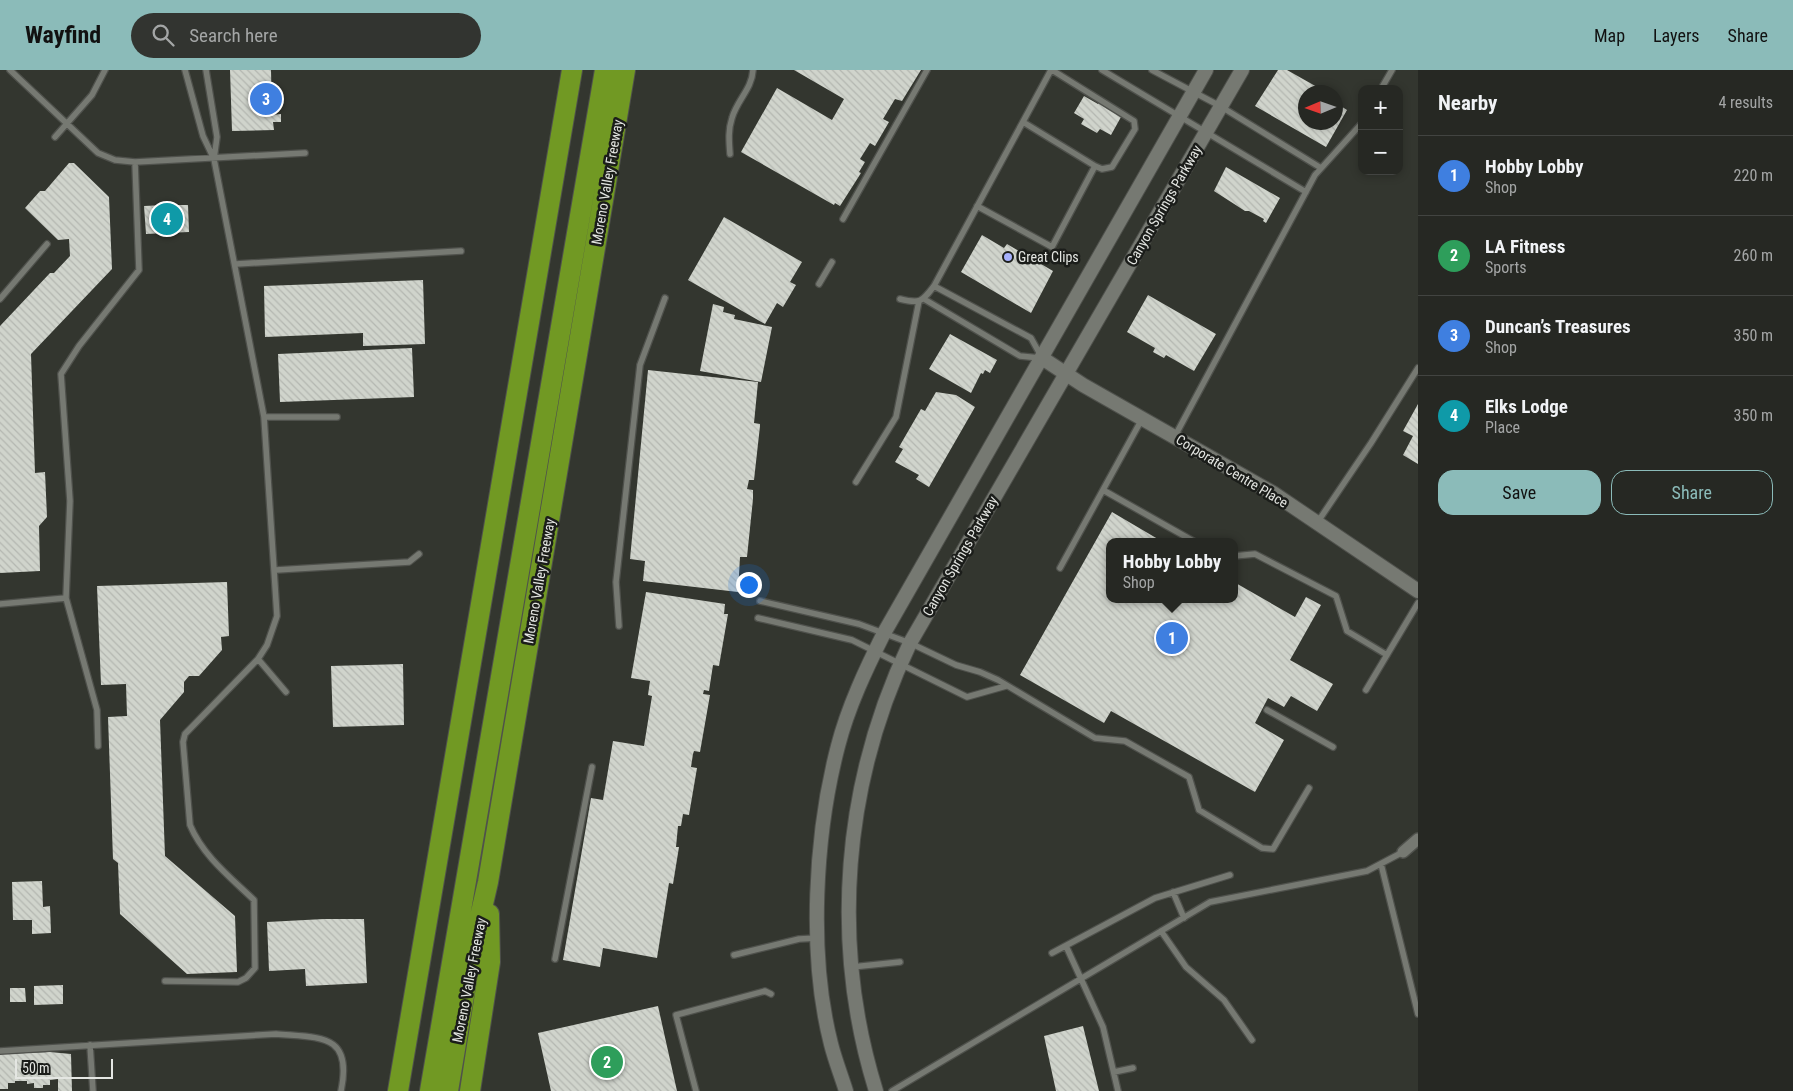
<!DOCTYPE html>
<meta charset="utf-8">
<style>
body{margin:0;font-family:"Roboto Condensed",sans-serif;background:#323430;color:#f1f3f6}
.controls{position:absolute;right:15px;top:15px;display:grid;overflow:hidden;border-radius:10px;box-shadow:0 2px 8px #0003}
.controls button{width:45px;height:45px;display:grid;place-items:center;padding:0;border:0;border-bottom:1px solid #424441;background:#262823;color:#f1f3f6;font:25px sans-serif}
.compass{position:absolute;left:1298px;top:15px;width:45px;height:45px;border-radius:50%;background:#262823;box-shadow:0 2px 8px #0003;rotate:268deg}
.scale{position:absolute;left:15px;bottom:12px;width:98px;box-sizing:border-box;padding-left:5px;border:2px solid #e4e6e2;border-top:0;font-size:14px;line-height:18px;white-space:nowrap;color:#e4e6e2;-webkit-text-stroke:4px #1b1d1a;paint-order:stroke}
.you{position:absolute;left:748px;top:514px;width:18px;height:18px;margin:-12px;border:4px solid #fff;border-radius:50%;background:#1a73e8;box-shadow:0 0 0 8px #1a73e833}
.badge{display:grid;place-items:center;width:32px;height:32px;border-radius:50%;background:#8bbbb9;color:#fff;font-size:16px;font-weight:700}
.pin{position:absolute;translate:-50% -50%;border:2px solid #fff;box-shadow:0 1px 5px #0006}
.popup{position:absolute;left:1106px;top:468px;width:132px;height:65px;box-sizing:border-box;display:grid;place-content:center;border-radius:10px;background:#262823;filter:drop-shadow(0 1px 4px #0005);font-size:16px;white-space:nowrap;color:#a4a6a6}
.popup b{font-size:19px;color:#f1f3f6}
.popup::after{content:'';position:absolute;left:50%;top:100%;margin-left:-10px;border:10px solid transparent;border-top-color:#262823}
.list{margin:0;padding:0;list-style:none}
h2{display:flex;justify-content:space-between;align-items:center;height:65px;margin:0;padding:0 20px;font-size:21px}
h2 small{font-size:16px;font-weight:400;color:#a4a6a6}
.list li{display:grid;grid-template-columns:32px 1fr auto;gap:15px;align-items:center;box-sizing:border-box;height:80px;padding:0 20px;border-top:1px solid #424441}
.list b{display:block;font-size:19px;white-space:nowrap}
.list p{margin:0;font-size:16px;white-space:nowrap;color:#a4a6a6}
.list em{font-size:16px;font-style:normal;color:#a4a6a6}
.actions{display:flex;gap:10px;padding:15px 20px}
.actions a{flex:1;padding:11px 0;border:1px solid #8bbbb9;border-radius:15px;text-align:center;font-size:18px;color:#8bbbb9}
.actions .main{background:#8bbbb9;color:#111}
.icon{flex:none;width:28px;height:28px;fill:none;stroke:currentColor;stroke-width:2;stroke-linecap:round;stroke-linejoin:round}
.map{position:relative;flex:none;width:1418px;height:1021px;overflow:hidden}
header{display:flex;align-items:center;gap:30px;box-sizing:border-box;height:70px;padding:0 25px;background:#8bbbb9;color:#111}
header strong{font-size:24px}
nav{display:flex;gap:28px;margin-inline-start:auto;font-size:18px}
.search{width:350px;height:45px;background:#323430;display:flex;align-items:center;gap:12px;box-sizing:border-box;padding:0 18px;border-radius:28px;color:#a4a6a6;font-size:19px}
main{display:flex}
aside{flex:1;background:#262823}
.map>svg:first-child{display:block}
.building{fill:url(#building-back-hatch)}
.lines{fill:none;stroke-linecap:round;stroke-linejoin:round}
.service-casing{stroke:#4f514c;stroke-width:8}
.minor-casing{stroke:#4f514c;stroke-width:14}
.tertiary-casing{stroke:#4f514c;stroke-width:16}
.motorway-casing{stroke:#4f514c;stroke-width:22}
.service{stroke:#767972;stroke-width:5.5}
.minor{stroke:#767972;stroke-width:11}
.tertiary{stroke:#767972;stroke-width:14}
.motorway{stroke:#719923;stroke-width:20}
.poi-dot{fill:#a6b1fc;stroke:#1b1d1a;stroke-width:2}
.labels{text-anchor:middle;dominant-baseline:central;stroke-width:5;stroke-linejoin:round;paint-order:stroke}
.street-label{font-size:14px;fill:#e4e6e2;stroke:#1b1d1a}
.poi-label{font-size:14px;fill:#e4e6e2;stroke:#1b1d1a;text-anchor:start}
</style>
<header>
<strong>Wayfind</strong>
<div class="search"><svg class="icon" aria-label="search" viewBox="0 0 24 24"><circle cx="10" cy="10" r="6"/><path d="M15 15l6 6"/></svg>Search here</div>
<nav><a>Map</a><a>Layers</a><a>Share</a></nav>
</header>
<main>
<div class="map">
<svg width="1418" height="1021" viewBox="0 0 1418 1021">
<defs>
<pattern id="building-back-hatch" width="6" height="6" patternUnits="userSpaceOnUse" patternTransform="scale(1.25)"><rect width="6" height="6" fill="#d0d4cc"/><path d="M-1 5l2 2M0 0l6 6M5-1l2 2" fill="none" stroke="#b4b7b1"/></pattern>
</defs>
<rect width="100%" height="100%" fill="#33362f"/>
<!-- building -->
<path class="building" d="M 230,0 L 271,0 L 272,45 L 281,44 L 281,52 L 273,52 L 274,60 L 232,61 Z
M 794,0 L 921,0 L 902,31 L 895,29 L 883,49 L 889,52 L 875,76 L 870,73 L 860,89 L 865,92 L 859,102 L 861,103 L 840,136 L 835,133 L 834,135 L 741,82 L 777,18 L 832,50 L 844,29 Z
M 1278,0 L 1287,0 L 1326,22 L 1306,22 L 1306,52 L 1336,52 L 1336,33 L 1347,40 L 1326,77 L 1255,36 Z
M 1084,26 L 1098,34 L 1099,31 L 1121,47 L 1111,65 L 1100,59 L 1097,63 L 1081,54 L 1084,49 L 1074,43 Z
M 69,93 L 74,93 L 109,127 L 112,199 L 31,284 L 35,403 L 45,402 L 47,447 L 39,456 L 40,501 L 0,503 L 0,256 L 50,203 L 54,203 L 70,186 L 69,169 L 58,170 L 25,138 L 40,121 L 45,121 Z
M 1226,97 L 1280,128 L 1266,153 L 1263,151 L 1264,149 L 1249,141 L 1245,141 L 1214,121 Z
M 165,135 L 188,135 L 189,162 L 146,164 L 144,136 Z
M 724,147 L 802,192 L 790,212 L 796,215 L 783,237 L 777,233 L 765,254 L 688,210 Z
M 982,165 L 1004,178 L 1007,174 L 1053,201 L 1031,243 L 961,202 Z
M 423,210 L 425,274 L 363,276 L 363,263 L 265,267 L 264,216 Z
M 1148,225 L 1216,264 L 1194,301 L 1166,285 L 1164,288 L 1153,282 L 1155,278 L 1127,262 Z
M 713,234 L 724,237 L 723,242 L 735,245 L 734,249 L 772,257 L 761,312 L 700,301 Z
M 950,264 L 997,290 L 990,303 L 985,300 L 983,304 L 981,303 L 971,323 L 929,299 Z
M 412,278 L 414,327 L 280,332 L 278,284 Z
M 648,300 L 758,312 L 754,353 L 760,354 L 760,356 L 754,410 L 749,410 L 747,419 L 753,420 L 753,429 L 747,487 L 740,487 L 738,522 L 643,511 L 645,491 L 630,489 Z
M 936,322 L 956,325 L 975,337 L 929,417 L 916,409 L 919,405 L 895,392 L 903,379 L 899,377 L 921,339 L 925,341 Z
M 1418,334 L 1418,394 L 1403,385 L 1413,366 L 1403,361 Z
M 1112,442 L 1163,472 L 1110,472 L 1110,529 L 1234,529 L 1234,512 L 1295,547 L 1306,527 L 1321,535 L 1290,590 L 1333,614 L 1317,641 L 1291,626 L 1284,637 L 1268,628 L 1255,653 L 1284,670 L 1255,722 L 1111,641 L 1104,653 L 1020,605 Z
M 227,512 L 229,566 L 221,567 L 222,580 L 199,606 L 189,606 L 184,612 L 184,622 L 160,650 L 165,786 L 235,846 L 237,902 L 187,904 L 120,844 L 118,793 L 113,789 L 108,647 L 127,646 L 126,614 L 101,615 L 97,516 Z
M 646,522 L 725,534 L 724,544 L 728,544 L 719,596 L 713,595 L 709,621 L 704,620 L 703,624 L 710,625 L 700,682 L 694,681 L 693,684 L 691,697 L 697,698 L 689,745 L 683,744 L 681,756 L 678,756 L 676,777 L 679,777 L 673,814 L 669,813 L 657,888 L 603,878 L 600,897 L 563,890 L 591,728 L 603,730 L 613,671 L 644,676 L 652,626 L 648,625 L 650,611 L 631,608 Z
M 403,594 L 404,655 L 333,657 L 331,596 Z
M 42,811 L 43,837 L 50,836 L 51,863 L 32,864 L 32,850 L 13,850 L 12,812 Z
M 324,849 L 364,849 L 367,913 L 306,916 L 305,899 L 269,901 L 267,852 Z
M 63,915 L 63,934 L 34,935 L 34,916 Z
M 10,918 L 25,918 L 26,932 L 10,932 Z
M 658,936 L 677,1021 L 551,1021 L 538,963 Z
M 1083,956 L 1099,1021 L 1056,1021 L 1044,966 Z
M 50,982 L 71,984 L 72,1021 L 58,1021 L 58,1009 L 50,1010 L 50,1015 L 43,1015 L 43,1018 L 34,1018 L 34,1013 L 27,1014 L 27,1011 L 15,1011 L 15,1013 L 8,1013 L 8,1019 L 0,1019 L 0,984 Z"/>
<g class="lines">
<!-- service casing -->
<g class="service-casing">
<path id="service" d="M 10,0 L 98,83 L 115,90 L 135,92 L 305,83
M 206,0 L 217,67 L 214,89
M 1052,0 L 1134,51 L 1135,59 L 1112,97 L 1102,99 L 1095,96
M 1102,0 L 1306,122
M 1152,0 L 1220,36 L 1321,98
M 1381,19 L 1392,0
M 55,67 L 92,25 L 105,0
M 730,84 C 729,71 728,60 732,48 C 737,30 752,19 753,0
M 977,136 L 1052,177 L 1095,96 L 1023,52
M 843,149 L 927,0
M 236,194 L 461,181
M 819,214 L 832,192
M 934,216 L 1031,268 L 1041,286
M 0,229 L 47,174
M 900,229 C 920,234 922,232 934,216 L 1051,0
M 924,229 L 1020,286 L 1040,288
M 264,347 L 337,347
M 1175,366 L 1315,105 L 1362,53
M 856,412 L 896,347 L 919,231
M 1103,420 L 1195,472
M 1317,453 L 1371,373 L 1418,298
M 1234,486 L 1255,484 L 1336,526 L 1347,561 L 1387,585
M 1060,498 L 1142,349
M 276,500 L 409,492 L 419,484
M 760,531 L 859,554 L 910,573 L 956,595 L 980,602 L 998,610 L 1095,668 L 1125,671 L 1189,707 L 1199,740 L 1262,778 L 1273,779 L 1309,718
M 0,534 L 66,528
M 758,548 L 852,570 L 967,627 L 1006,616
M 619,556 L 616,512 L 640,295 L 665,228
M 258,589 L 286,622
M 1366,620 L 1418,533
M 1267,640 L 1333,677
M 98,676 L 97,640 L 66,528 L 70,431 L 61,304 L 79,276 L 139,200 L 135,92
M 1381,794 L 1418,944
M 1173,822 L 1184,848
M 1161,861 L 1186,897 L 1224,930 L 1252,970
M 1066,876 L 1103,957 L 1118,1021
M 1052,883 L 1155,828 L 1230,805
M 734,885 L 799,869 L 818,868
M 555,889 L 592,697
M 852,897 L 900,892
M 165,911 L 238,912 L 246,908 L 255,898 L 254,830 C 230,807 203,786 190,755 L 183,672 L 185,664 L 258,589 L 267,575 L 277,546 L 264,347 L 214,89 L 203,66 L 185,0
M 90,975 L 93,1021
M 0,981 L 276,964 C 320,968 353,963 341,1021
M 1114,1002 L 1133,998
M 696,1021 L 676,945 L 765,921 L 771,924
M 892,1021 L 1210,832 L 1367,801 L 1403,782"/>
</g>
<!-- minor casing -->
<g class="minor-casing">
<path id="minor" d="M 1403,782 L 1418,769"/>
</g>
<!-- tertiary casing -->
<g class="tertiary-casing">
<path id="tertiary" d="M 1042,288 L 1083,315 L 1273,423 L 1418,521
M 846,1021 C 841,1005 835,990 831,974 C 808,884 815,764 838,676 C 848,637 866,599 884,563 L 1206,0
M 876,1021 C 830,873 843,713 910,573 L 1242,0"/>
</g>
<!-- motorway casing -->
<g class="motorway-casing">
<path id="motorway" d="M 398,1021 L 572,0
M 430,1021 L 605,0
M 448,1021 L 470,890 L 488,812 L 625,0
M 470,1021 L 490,892 L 489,844"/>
</g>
<!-- service -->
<use href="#service" class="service"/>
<!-- minor -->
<use href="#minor" class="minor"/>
<!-- tertiary -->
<use href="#tertiary" class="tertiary"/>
<!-- motorway -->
<use href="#motorway" class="motorway"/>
</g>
<!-- markers -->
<circle class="poi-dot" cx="1008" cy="187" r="5"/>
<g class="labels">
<!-- street labels -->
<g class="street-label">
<text transform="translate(607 112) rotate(-80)">Moreno Valley Freeway</text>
<text transform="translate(1164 135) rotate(-60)">Canyon Springs Parkway</text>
<text transform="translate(1232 401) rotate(31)">Corporate Centre Place</text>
<text transform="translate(960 486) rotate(-60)">Canyon Springs Parkway</text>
<text transform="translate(539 511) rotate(-80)">Moreno Valley Freeway</text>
<text transform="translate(469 910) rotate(-79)">Moreno Valley Freeway</text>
</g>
<!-- poi labels -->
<g class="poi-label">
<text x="1018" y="187">Great Clips</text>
</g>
</g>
</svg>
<div class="controls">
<button>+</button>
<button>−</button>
</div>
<svg class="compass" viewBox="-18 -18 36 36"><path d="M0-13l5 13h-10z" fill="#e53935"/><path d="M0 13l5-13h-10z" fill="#a4a6a6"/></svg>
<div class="scale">50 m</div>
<div class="you"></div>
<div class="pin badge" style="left:1172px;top:568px;background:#3f7fe0">1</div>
<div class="popup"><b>Hobby Lobby</b>Shop</div>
<div class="pin badge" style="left:607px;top:992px;background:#2e9e5b">2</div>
<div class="pin badge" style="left:266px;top:29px;background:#3f7fe0">3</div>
<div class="pin badge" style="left:167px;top:149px;background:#0f9aa8">4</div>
</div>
<aside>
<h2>Nearby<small>4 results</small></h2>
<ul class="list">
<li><span class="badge" style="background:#3f7fe0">1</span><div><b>Hobby Lobby</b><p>Shop</p></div><em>220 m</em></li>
<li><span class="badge" style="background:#2e9e5b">2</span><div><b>LA Fitness</b><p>Sports</p></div><em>260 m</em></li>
<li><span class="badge" style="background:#3f7fe0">3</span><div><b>Duncan’s Treasures</b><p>Shop</p></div><em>350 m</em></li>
<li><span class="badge" style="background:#0f9aa8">4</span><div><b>Elks Lodge</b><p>Place</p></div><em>350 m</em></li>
</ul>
<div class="actions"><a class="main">Save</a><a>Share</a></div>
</aside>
</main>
